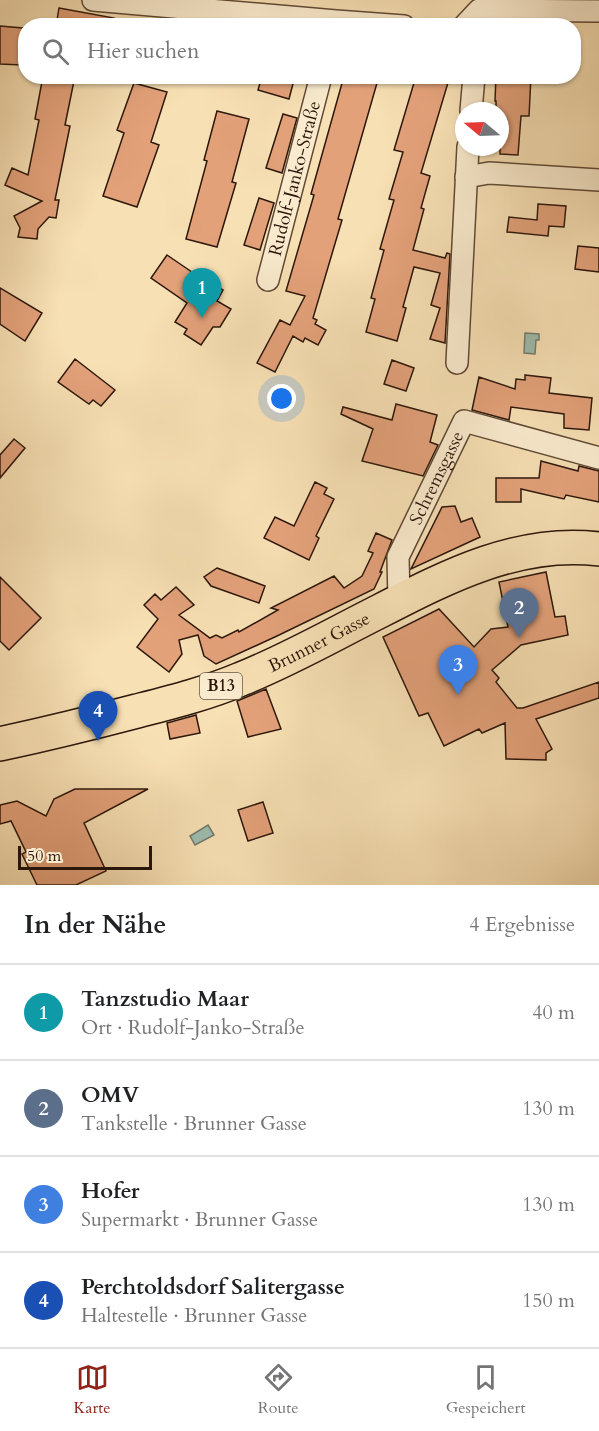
<!DOCTYPE html>
<html lang="de">
<meta charset="utf-8">
<style>
body{margin:0;font-family:Cardo,serif;background:#f6f6f6;color:#202124}
.compass{position:absolute;left:455px;top:102px;width:54px;height:54px;border-radius:50%;background:#fff;box-shadow:0 2px 4px #0004;rotate:289deg}
.scale{position:absolute;left:18px;bottom:15px;width:134px;box-sizing:border-box;padding-left:6px;border:3px solid #2c170b;border-top:0;font-size:16px;line-height:21px;white-space:nowrap;color:#2c170b;-webkit-text-stroke:4px #faebce;paint-order:stroke}
.you{position:absolute;left:282px;top:399px;width:21px;height:21px;margin:-15px;border:4px solid #fff;border-radius:50%;background:#1a73e8;box-shadow:0 0 0 9px #1a73e833}
.badge{display:grid;place-items:center;width:39px;height:39px;border-radius:50%;background:#8f2418;color:#fff;font-size:20px;font-weight:700}
.pin{position:absolute;translate:-50% -50px;filter:drop-shadow(0 2px 3px #0008)}
.pin::after{content:'';position:absolute;top:32px;width:21px;height:18px;background:inherit;clip-path:polygon(0 0,100% 0,50% 100%)}
.list{margin:0;padding:0;list-style:none}
h2{display:flex;justify-content:space-between;align-items:center;height:78px;margin:0;padding:0 24px;font-size:26px}
h2 small{font-size:20px;font-weight:400;color:#757577}
.list li{display:grid;grid-template-columns:39px 1fr auto;gap:18px;align-items:center;box-sizing:border-box;height:96px;padding:0 24px;border-top:2px solid #e0e0e0}
.list b{display:block;font-size:22px;white-space:nowrap}
.list p{margin:0;font-size:20px;white-space:nowrap;color:#757577}
.list em{font-size:20px;font-style:normal;color:#757577}
.icon{flex:none;width:33px;height:33px;fill:none;stroke:currentColor;stroke-width:2;stroke-linecap:round;stroke-linejoin:round}
.map{position:relative;flex:none;width:599px;height:885px;overflow:hidden}
.search{position:absolute;background:#fff;box-shadow:0 2px 4px #0004;left:18px;right:18px;top:18px;height:66px;display:flex;align-items:center;gap:15px;box-sizing:border-box;padding:0 21px;border-radius:24px;color:#757577;font-size:22px}
.sheet{height:462px;background:#fff}
nav{display:flex;justify-content:space-around;align-items:center;box-sizing:border-box;height:84px;border-top:2px solid #e0e0e0;background:#fff;font-size:16px;color:#757577}
nav a{display:grid;justify-items:center;gap:3px}
nav .on{color:#8f2418}
.map>svg:first-child{display:block}
.water{fill:#9dbdaf;stroke:#707b6d;stroke-width:1.5}
.building{fill:#e3a17a;stroke:#2c170b;stroke-width:1.5}
.lines{fill:none;stroke-linecap:round;stroke-linejoin:round}
.minor-casing{stroke:#5f4935;stroke-width:24}
.primary-casing{stroke:#2c170b;stroke-width:36}
.minor{stroke:#faebce;stroke-width:21}
.primary{stroke:#f7e0b4;stroke-width:33}
.labels{text-anchor:middle;dominant-baseline:central;stroke-width:6;stroke-linejoin:round;paint-order:stroke}
.shield{fill:#faebce;stroke:#6a5746;stroke-width:1.5}
.shield-label{font-size:16px;font-weight:bold;fill:#2c170b}
.street-label{font-size:18px;fill:#2c170b;stroke:#faebce}
</style>
<div class="map">
<svg width="599" height="885" viewBox="0 0 599 885">
<rect width="100%" height="100%" fill="#f7e0b4"/>
<filter id="stains"><feTurbulence type="fractalNoise" baseFrequency=".00333" numOctaves="4"/><feColorMatrix values="0 0 0 0 .2 0 0 0 0 .09 0 0 0 0 .02 0 0 0 .5 -.17"/></filter>
<radialGradient id="worn" r=".72"><stop offset=".6" stop-color="#630" stop-opacity="0"/><stop offset="1" stop-color="#630" stop-opacity=".3"/></radialGradient>
<!-- water -->
<path class="water" d="M 525,333 L 539,334 L 539,340 L 536,340 L 535,354 L 524,353 Z
M 208,825 L 214,835 L 195,845 L 190,836 Z"/>
<!-- building -->
<path class="building" d="M 59,8 L 114,18 L 113,26 L 56,26 Z
M 0,26 L 23,28 L 22,65 L 0,64 Z
M 43,76 L 75,76 L 65,125 L 70,126 L 55,200 L 59,200 L 56,218 L 49,217 L 38,229 L 37,239 L 18,237 L 20,228 L 14,216 L 42,201 L 5,185 L 12,168 L 28,175 L 39,120 L 35,119 Z
M 262,76 L 295,76 L 289,99 L 258,90 Z
M 344,76 L 379,76 L 338,219 L 342,220 L 313,318 L 317,320 L 315,324 L 326,330 L 318,345 L 305,338 L 303,342 L 293,336 L 275,372 L 257,363 L 280,320 L 290,325 L 305,296 L 286,291 L 314,195 L 311,194 Z
M 416,76 L 450,76 L 421,173 L 430,176 L 421,208 L 424,209 L 413,250 L 445,258 L 447,253 L 450,254 L 445,343 L 430,339 L 440,308 L 431,305 L 440,273 L 414,267 L 403,307 L 406,308 L 397,341 L 366,332 L 375,299 L 371,298 L 384,250 L 380,249 L 394,200 L 389,199 L 403,152 L 394,150 Z
M 496,76 L 531,76 L 529,116 L 521,116 L 518,155 L 500,154 L 500,111 L 496,111 L 496,101 L 495,101 Z
M 134,83 L 167,92 L 151,142 L 159,145 L 137,207 L 103,196 L 124,133 L 117,130 Z
M 217,111 L 249,119 L 232,182 L 236,183 L 217,247 L 186,239 L 207,161 L 204,160 Z
M 283,114 L 297,118 L 282,173 L 266,168 Z
M 259,198 L 274,203 L 260,250 L 244,245 Z
M 538,204 L 566,206 L 564,227 L 549,226 L 548,236 L 507,232 L 509,217 L 537,220 Z
M 578,246 L 599,248 L 599,272 L 575,269 Z
M 167,255 L 208,283 L 209,281 L 223,290 L 217,301 L 231,309 L 220,327 L 213,327 L 201,345 L 184,334 L 187,329 L 175,322 L 187,303 L 151,278 Z
M 0,288 L 42,313 L 25,341 L 0,324 Z
M 75,359 L 115,390 L 101,406 L 93,400 L 89,404 L 58,382 Z
M 392,360 L 414,368 L 406,391 L 384,384 Z
M 525,375 L 551,378 L 549,393 L 592,398 L 589,430 L 564,428 L 564,414 L 511,407 L 509,420 L 472,410 L 479,377 L 515,389 L 516,379 L 525,380 Z
M 396,404 L 437,415 L 430,442 L 438,445 L 423,476 L 362,461 L 373,429 L 341,414 L 343,407 L 392,420 Z
M 14,439 L 25,448 L 0,478 L 0,455 Z
M 541,461 L 578,471 L 579,466 L 599,471 L 599,502 L 566,495 L 564,499 L 521,489 L 521,502 L 496,502 L 496,478 L 539,478 Z
M 315,482 L 327,488 L 324,494 L 334,499 L 316,536 L 319,538 L 309,560 L 264,538 L 275,517 L 294,526 Z
M 455,506 L 461,522 L 472,518 L 480,537 L 411,569 L 442,507 Z
M 376,533 L 392,540 L 380,572 L 382,572 L 374,589 L 277,636 L 216,664 L 204,656 L 198,635 L 179,640 L 182,654 L 169,672 L 137,647 L 158,619 L 144,605 L 155,594 L 161,600 L 176,587 L 194,605 L 179,615 L 210,638 L 216,635 L 222,638 L 238,630 L 239,632 L 278,610 L 271,608 L 334,576 L 344,588 L 362,576 L 373,553 L 368,551 Z
M 217,568 L 265,586 L 259,603 L 211,586 L 204,577 Z
M 546,572 L 555,617 L 565,616 L 568,635 L 521,645 L 492,670 L 499,678 L 496,682 L 517,708 L 523,708 L 599,682 L 599,698 L 536,719 L 552,749 L 546,753 L 546,760 L 506,759 L 505,723 L 482,733 L 479,729 L 444,746 L 428,713 L 419,716 L 383,637 L 439,609 L 474,647 L 491,629 L 508,627 L 499,582 Z
M 0,577 L 41,618 L 9,650 L 0,641 Z
M 266,689 L 281,729 L 248,737 L 237,701 Z
M 196,715 L 200,733 L 170,739 L 167,723 Z
M 75,789 L 148,789 L 84,823 L 106,871 L 76,885 L 37,885 L 22,854 L 26,852 L 11,821 L 0,824 L 0,805 L 17,801 L 46,816 L 54,799 Z
M 263,802 L 273,833 L 248,841 L 238,810 Z"/>
<g class="lines">
<!-- minor casing -->
<g class="minor-casing">
<g id="minor">
<path d="M 93,0 L 336,21 L 404,26"/>
<path d="M 464,26 L 479,10 L 599,11"/>
<path d="M 471,111 L 474,76"/>
<path d="M 466,177 L 489,173 L 599,180"/>
<path id="s1" d="M 268,280 L 321,76"/>
<path d="M 457,363 L 468,147"/>
<path id="s2" d="M 399,601 L 398,557 L 464,421 L 599,458"/>
</g>
</g>
<!-- primary casing -->
<g class="primary-casing">
<g id="primary">
<path id="s3" d="M 0,744 C 46,734 91,723 137,711 C 172,702 208,693 241,679 C 289,660 334,634 380,611 C 448,576 520,539 599,549"/>
</g>
</g>
<!-- minor -->
<use href="#minor" class="minor"/>
<!-- primary -->
<use href="#primary" class="primary"/>
</g>
<g class="labels">
<!-- shield labels -->
<rect class="shield" x="200" y="673" width="42" height="26" rx="4.5"/>
<g class="shield-label">
<text x="221" y="686">B13</text>
</g>
<!-- street labels -->
<g class="street-label">
<text stroke="none"><textPath href="#s1" startOffset="105">Rudolf-Janko-Straße</textPath></text>
<text stroke="none"><textPath href="#s2" startOffset="132">Schremsgasse</textPath></text>
<text stroke="none"><textPath href="#s3" startOffset="336">Brunner Gasse</textPath></text>
</g>
</g>
<rect width="100%" height="100%" filter="url(#stains)"/>
<rect width="100%" height="100%" fill="url(#worn)"/>
</svg>
<svg class="compass" viewBox="-18 -18 36 36"><path d="M0-13l5 13h-10z" fill="#e53935"/><path d="M0 13l5-13h-10z" fill="#757577"/></svg>
<div class="scale">50 m</div>
<div class="you"></div>
<div class="pin badge" style="left:202px;top:318px;background:#0f9aa8">1</div>
<div class="pin badge" style="left:519px;top:638px;background:#5c6f8a">2</div>
<div class="pin badge" style="left:458px;top:695px;background:#3f7fe0">3</div>
<div class="pin badge" style="left:98px;top:741px;background:#1a4fb4">4</div>
<div class="search"><svg class="icon" aria-label="search" viewBox="0 0 24 24"><circle cx="10" cy="10" r="6"/><path d="M15 15l6 6"/></svg>Hier suchen</div>
</div>
<section class="sheet">
<h2>In der Nähe<small>4 Ergebnisse</small></h2>
<ul class="list">
<li><span class="badge" style="background:#0f9aa8">1</span><div><b>Tanzstudio Maar</b><p>Ort · Rudolf-Janko-Straße</p></div><em>40 m</em></li>
<li><span class="badge" style="background:#5c6f8a">2</span><div><b>OMV</b><p>Tankstelle · Brunner Gasse</p></div><em>130 m</em></li>
<li><span class="badge" style="background:#3f7fe0">3</span><div><b>Hofer</b><p>Supermarkt · Brunner Gasse</p></div><em>130 m</em></li>
<li><span class="badge" style="background:#1a4fb4">4</span><div><b>Perchtoldsdorf Salitergasse</b><p>Haltestelle · Brunner Gasse</p></div><em>150 m</em></li>
</ul>
</section>
<nav>
<a class="on"><svg class="icon" aria-label="map" viewBox="0 0 24 24"><path d="M3 6l6-2 6 2 6-2v14l-6 2-6-2-6 2zM9 4v14M15 6v14"/></svg>Karte</a>
<a><svg class="icon" aria-label="directions" viewBox="0 0 24 24"><path d="M12 3l9 9-9 9-9-9zM9 14v-3h6M13 9l2 2-2 2"/></svg>Route</a>
<a><svg class="icon" aria-label="saved" viewBox="0 0 24 24"><path d="M7 4h10v16l-5-4-5 4z"/></svg>Gespeichert</a>
</nav>
